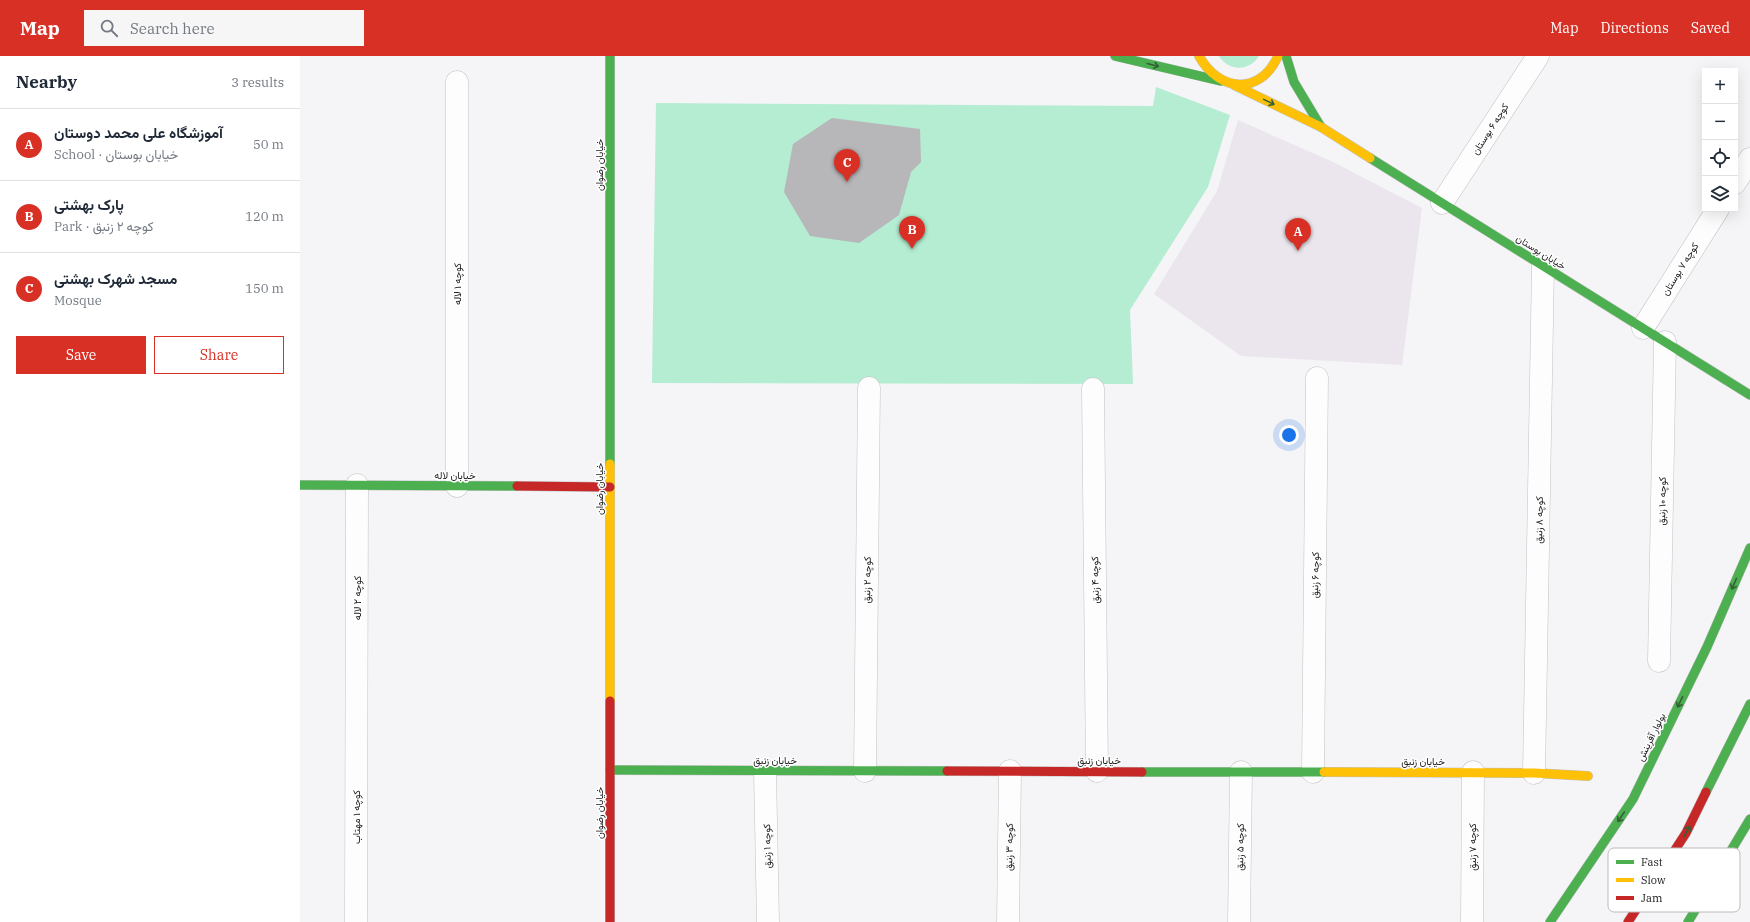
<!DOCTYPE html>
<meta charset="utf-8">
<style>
body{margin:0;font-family:"IBM Plex Serif",Vazirmatn,serif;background:#f6f6f7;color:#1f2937}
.controls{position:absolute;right:12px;top:12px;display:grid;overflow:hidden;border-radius:0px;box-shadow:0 4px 16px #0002}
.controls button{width:36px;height:36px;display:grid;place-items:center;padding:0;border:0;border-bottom:1px solid #e0e1e3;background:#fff;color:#1f2937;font:20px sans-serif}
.you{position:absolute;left:989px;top:379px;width:14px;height:14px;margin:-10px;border:3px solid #fff;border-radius:50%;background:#1a73e8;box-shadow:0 0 0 6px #1a73e833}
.badge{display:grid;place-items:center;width:26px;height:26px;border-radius:50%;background:#d93025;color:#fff;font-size:13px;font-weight:700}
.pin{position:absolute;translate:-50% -33px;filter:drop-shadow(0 1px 2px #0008)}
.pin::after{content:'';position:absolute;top:21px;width:14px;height:12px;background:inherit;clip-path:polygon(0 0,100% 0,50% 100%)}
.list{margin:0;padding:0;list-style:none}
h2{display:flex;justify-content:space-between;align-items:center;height:52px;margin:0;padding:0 16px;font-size:17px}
h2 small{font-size:13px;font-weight:400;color:#747a83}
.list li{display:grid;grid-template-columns:26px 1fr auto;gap:12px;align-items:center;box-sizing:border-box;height:72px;padding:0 16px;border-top:1px solid #e0e1e3}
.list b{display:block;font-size:15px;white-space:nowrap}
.list p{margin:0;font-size:13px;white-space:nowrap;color:#747a83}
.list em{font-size:13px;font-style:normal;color:#747a83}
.actions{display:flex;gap:8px;padding:12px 16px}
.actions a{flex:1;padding:9px 0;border:1px solid #d93025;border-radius:0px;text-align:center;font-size:14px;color:#d93025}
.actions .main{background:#d93025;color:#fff}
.icon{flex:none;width:22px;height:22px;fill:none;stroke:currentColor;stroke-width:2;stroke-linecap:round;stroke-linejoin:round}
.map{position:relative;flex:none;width:1450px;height:866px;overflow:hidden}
header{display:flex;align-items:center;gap:24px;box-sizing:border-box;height:56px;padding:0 20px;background:#d93025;color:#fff}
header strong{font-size:19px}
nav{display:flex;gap:22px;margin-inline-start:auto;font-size:14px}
.search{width:280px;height:36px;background:#f6f6f7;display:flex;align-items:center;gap:10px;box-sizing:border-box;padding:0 14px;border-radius:0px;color:#747a83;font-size:15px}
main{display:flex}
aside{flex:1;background:#fff}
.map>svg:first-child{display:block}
.built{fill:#ebe6ed}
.green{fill:#b4edd2}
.building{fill:#b7b6b8}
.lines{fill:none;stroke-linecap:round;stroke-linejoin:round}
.street-casing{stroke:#c2c1c3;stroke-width:23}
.fast-casing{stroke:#c2c1c3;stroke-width:10}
.slow-casing{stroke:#c2c1c3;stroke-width:10}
.jam-casing{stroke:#c2c1c3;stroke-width:10}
.street{stroke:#fefdfe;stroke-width:22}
.fast{stroke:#4caf50;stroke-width:9}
.slow{stroke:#ffc107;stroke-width:9}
.jam{stroke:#c62828;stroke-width:9}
.oneway{stroke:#346036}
.labels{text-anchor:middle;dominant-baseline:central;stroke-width:3;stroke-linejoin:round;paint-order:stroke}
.street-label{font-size:10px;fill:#212021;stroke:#fff}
.key{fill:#fff;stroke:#bcbcbc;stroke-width:1}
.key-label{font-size:11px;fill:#212021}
</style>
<header>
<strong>Map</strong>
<div class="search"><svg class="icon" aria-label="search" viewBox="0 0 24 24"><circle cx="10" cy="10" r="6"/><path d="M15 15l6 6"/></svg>Search here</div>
<nav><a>Map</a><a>Directions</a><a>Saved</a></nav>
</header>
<main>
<aside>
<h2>Nearby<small>3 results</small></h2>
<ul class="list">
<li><span class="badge">A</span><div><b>آموزشگاه علی محمد دوستان</b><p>School · خیابان بوستان</p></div><em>50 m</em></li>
<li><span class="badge">B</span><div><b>پارک بهشتی</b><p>Park · کوچه ۲ زنبق</p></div><em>120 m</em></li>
<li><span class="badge">C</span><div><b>مسجد شهرک بهشتی</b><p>Mosque</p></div><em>150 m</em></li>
</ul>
<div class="actions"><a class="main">Save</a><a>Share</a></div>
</aside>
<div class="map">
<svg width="1450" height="866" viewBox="0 0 1450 866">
<rect width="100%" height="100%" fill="#f5f4f6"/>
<!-- built -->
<path class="built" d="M 938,64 L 1033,106 L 1122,152 L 1102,309 L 941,300 L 854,238 L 917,135 Z"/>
<!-- green -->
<path class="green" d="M 919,0 L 959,0 C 949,16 928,15 919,0 Z
M 856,31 L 930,59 L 908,131 L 830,254 L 833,328 L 352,327 L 356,47 L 853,50 Z"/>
<!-- building -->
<path class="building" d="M 532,62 L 620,73 L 621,106 L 611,116 L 599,159 L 559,187 L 510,180 L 484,136 L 493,88 Z"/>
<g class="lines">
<!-- street casing -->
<g class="street-casing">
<path id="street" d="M 1435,127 L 1450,103
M 1142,147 L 1238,0
M 1343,272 L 1418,153
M 793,333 L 797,715
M 157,430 L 157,26
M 1359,605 L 1365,286
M 465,715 L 468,866
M 565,715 L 569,332
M 1013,716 L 1017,322
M 1234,717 L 1243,210
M 56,866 L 57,429
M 708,866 L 710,715
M 939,866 L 941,716
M 1172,866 L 1173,716"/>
</g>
<!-- fast casing -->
<g class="fast-casing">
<path id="fast" d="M 310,0 L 310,408
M 815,0 L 921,25
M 986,0 L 994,26 L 1021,71
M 1070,102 L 1450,339
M 0,429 L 217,430
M 310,714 L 647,715
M 842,716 L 1024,716
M 1406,736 L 1450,648
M 1250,866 L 1333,743 L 1407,591 L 1450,492
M 1388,866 L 1450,763"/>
</g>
<!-- slow casing -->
<g class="slow-casing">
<path id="slow" d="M 899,0 C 919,36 960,40 978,0
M 934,29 L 1021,71 L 1070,102
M 310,408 L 310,645
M 1024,716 L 1234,717 L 1288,720"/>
</g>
<!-- jam casing -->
<g class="jam-casing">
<path id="jam" d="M 217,430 L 310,431
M 310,645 L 310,866
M 647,715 L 842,716
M 1328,866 L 1386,777 L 1406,736"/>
</g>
<!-- street -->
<use href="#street" class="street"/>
<!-- fast -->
<use href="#fast" class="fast"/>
<!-- slow -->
<use href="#slow" class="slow"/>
<!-- jam -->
<use href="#jam" class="jam"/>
</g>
<!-- one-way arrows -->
<defs><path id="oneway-shaft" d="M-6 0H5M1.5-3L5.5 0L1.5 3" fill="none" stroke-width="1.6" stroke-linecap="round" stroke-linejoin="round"/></defs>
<g class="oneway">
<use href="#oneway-shaft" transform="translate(853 9) rotate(14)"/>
<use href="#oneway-shaft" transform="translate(969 46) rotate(26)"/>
<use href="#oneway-shaft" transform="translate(1434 528) rotate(114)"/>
<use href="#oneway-shaft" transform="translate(1380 646) rotate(116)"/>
<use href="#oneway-shaft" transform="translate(1321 761) rotate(124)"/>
<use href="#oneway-shaft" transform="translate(1387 775) rotate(-62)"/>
</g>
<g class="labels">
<!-- street labels -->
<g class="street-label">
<text transform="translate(1190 73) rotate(-57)">کوچه ۶ بوستان</text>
<text transform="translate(299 109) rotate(-90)">خیابان رضوان</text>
<text transform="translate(1241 196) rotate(32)">خیابان بوستان</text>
<text transform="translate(1380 213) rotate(-58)">کوچه ۷ بوستان</text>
<text transform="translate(157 228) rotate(-90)">کوچه ۱ لاله</text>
<text x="155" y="419">خیابان لاله</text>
<text transform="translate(299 433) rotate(-90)">خیابان رضوان</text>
<text transform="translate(1362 445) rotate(-89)">کوچه ۱۰ زنبق</text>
<text transform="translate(1239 464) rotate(-89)">کوچه ۸ زنبق</text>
<text transform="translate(1015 519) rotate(-89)">کوچه ۶ زنبق</text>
<text transform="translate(567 524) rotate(-89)">کوچه ۲ زنبق</text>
<text transform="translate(795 524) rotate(-91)">کوچه ۴ زنبق</text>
<text transform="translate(57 542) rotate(-90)">کوچه ۲ لاله</text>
<text transform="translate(1351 681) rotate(-64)">بولوار آفرینش</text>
<text x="475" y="704">خیابان زنبق</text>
<text x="799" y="704">خیابان زنبق</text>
<text x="1123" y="705">خیابان زنبق</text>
<text transform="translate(299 757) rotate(-90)">خیابان رضوان</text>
<text transform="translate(56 761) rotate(-90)">کوچه ۱ مهتاب</text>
<text transform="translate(467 790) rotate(-91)">کوچه ۱ زنبق</text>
<text transform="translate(709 791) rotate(-89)">کوچه ۳ زنبق</text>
<text transform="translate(940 791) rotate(-89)">کوچه ۵ زنبق</text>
<text transform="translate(1172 791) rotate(-90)">کوچه ۷ زنبق</text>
</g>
</g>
<!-- legend -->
<rect x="1308" y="792" width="132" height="64" rx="6" class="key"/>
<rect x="1316" y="804" width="18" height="4" fill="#4caf50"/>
<rect x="1316" y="822" width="18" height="4" fill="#ffc107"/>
<rect x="1316" y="840" width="18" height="4" fill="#c62828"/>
<g class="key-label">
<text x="1341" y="810">Fast</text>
<text x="1341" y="828">Slow</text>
<text x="1341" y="846">Jam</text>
</g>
</svg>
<div class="controls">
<button>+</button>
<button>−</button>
<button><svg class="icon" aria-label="locate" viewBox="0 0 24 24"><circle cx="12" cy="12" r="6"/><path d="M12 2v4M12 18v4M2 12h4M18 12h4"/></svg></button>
<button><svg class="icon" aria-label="layers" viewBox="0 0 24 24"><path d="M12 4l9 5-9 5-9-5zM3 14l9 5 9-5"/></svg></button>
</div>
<div class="you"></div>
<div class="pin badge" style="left:998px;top:195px">A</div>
<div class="pin badge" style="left:612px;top:193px">B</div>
<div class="pin badge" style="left:547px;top:126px">C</div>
</div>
</main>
